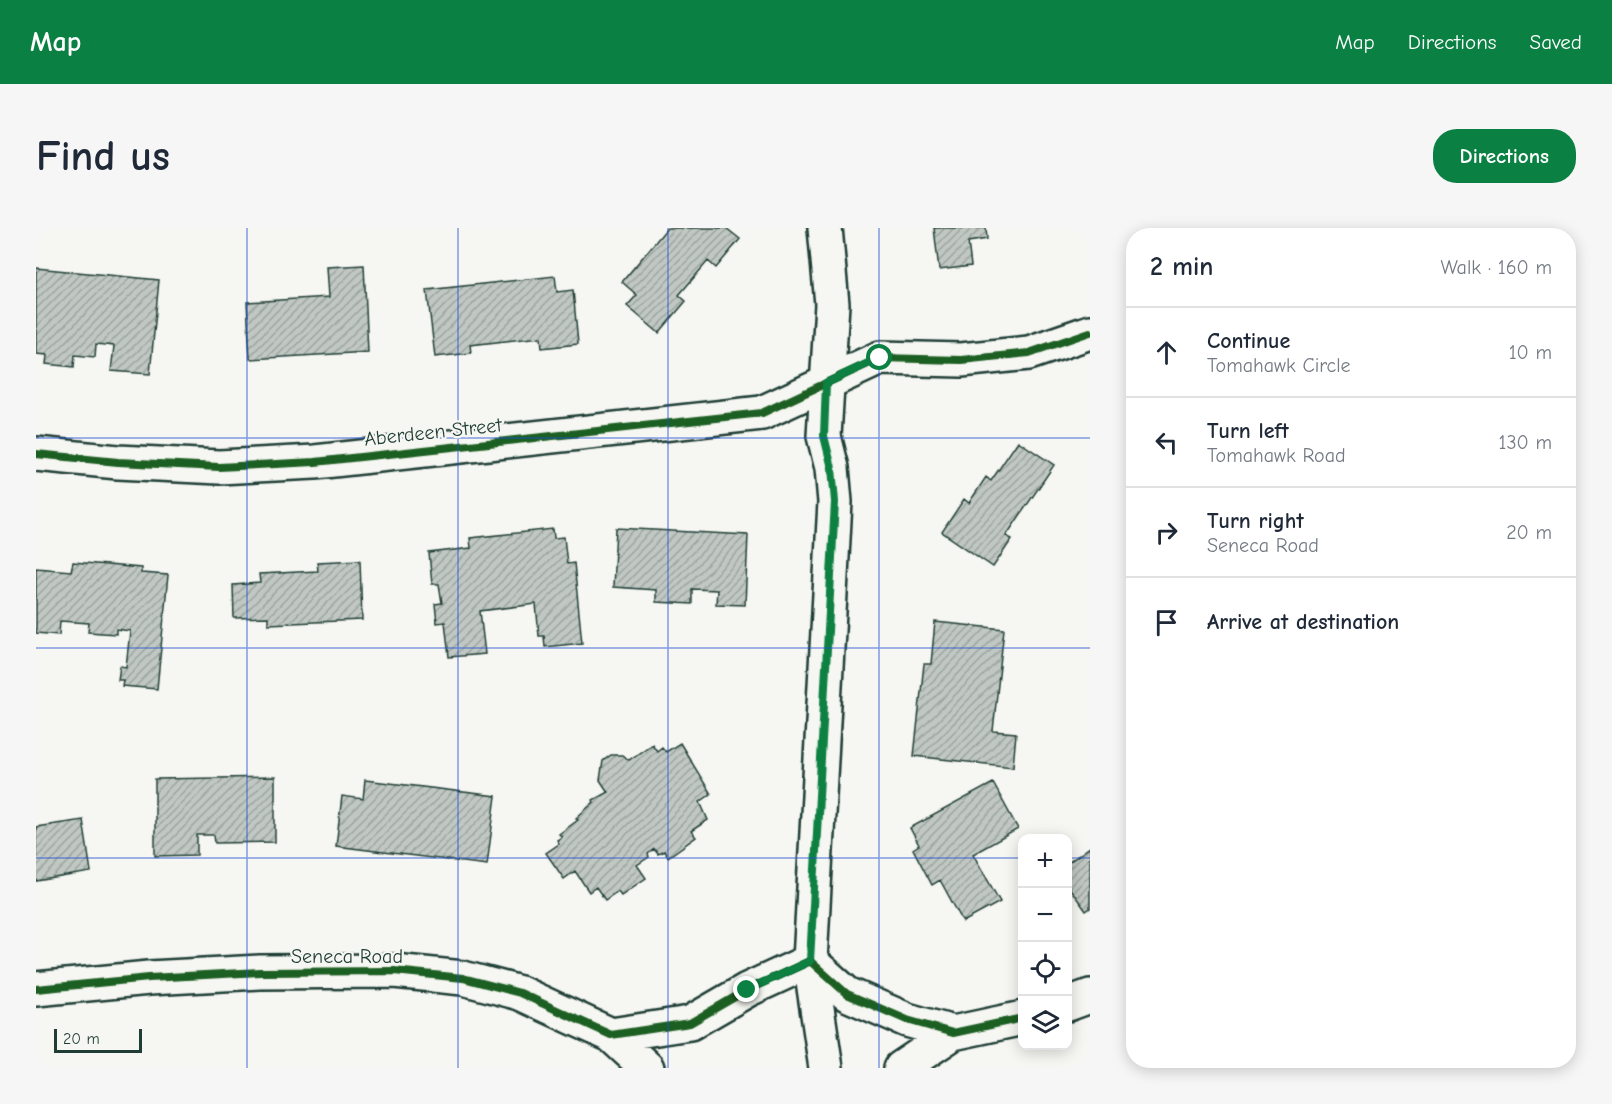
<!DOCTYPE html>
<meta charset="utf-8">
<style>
body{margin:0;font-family:"Comic Neue",sans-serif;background:#f6f6f7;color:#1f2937}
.controls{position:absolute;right:18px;bottom:18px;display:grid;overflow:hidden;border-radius:12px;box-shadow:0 3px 15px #0003}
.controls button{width:54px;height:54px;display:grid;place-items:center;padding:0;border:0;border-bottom:2px solid #e0e1e3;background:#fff;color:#1f2937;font:30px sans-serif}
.scale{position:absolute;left:18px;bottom:15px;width:88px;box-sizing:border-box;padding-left:6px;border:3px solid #1f3d34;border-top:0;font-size:16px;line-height:21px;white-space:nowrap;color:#1f3d34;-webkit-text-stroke:4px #f6f6f2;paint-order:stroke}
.stop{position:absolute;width:18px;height:18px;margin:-14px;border:4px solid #0b8043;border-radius:50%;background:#fff}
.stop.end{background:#0b8043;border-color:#fff;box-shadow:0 2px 6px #0008}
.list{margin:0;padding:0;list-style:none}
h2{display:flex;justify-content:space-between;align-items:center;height:78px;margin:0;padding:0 24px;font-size:26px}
h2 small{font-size:20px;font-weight:400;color:#747a83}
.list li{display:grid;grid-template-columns:39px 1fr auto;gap:18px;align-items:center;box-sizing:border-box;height:90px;padding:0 24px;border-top:2px solid #e0e1e3}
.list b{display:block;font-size:22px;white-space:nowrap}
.list p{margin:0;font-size:20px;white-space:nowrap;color:#747a83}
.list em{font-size:20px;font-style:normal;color:#747a83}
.icon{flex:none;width:33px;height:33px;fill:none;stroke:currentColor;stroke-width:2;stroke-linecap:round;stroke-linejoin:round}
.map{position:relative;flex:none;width:1054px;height:840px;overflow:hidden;border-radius:24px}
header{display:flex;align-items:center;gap:36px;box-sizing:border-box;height:84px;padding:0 30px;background:#0b8043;color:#fff}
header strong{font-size:28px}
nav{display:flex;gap:33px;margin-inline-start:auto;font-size:21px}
.intro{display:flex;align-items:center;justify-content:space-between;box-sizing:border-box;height:144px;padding:0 36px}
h1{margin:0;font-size:42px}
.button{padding:15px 27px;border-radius:24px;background:#0b8043;color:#fff;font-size:21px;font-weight:700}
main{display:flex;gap:36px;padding:0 36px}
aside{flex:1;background:#fff;border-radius:24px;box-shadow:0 3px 15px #0003}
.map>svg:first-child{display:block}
.building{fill:url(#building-hatch);stroke:#1f3d34;stroke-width:1.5}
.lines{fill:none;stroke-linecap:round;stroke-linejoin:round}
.minor-casing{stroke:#1f3d34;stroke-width:38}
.minor{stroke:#f6f6f2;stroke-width:33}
.cycleway-casing{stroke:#f6f6f2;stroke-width:11}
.cycleway{stroke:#1b5e20;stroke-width:8}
.route{stroke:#0b8043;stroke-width:8}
.grid{fill:none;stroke:#1d4ed8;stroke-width:1.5;stroke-opacity:0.55}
.labels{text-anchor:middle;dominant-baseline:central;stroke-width:4.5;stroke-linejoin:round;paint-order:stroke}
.street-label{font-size:20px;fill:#1f3d34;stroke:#f6f6f2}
</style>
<header>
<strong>Map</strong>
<nav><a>Map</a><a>Directions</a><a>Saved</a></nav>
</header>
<div class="intro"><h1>Find us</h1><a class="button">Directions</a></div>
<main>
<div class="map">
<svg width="1054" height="840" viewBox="0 0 1054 840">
<defs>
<pattern id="building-hatch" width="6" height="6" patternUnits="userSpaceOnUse" patternTransform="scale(1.5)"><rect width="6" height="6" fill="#c1c8c3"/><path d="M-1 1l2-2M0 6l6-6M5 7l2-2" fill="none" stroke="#9ca49f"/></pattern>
</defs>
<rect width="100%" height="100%" fill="#f6f6f2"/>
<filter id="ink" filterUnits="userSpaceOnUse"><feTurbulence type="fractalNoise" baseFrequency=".0167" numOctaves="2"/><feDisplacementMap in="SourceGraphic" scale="12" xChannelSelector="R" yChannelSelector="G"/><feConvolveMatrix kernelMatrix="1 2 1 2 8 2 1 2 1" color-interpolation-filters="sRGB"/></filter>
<g filter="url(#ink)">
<!-- building -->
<path class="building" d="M 631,0 L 690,0 L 704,11 L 680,40 L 672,33 L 643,67 L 650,73 L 623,105 L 591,78 L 601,67 L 586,54 Z
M 898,0 L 950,0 L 951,11 L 932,14 L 935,38 L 903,42 Z
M 328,37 L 332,124 L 214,131 L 211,74 L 293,69 L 291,39 Z
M 0,40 L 123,52 L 114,146 L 75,143 L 78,118 L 60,116 L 59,129 L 39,127 L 38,139 L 10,136 L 11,127 L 0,126 Z
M 519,48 L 521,64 L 537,62 L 542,116 L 506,120 L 505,109 L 434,117 L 435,125 L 399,129 L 391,62 Z
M 982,213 L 1018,237 L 970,308 L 976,311 L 957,339 L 906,304 L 928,271 L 933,275 L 950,249 L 955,253 Z
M 580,300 L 712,307 L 709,377 L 680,376 L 681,362 L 656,361 L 656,376 L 620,374 L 620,362 L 577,359 Z
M 517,301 L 518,310 L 528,309 L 531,336 L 538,335 L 546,415 L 509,419 L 508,408 L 503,408 L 500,376 L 444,383 L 449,426 L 413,429 L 409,394 L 401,395 L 399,376 L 406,375 L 403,356 L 396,356 L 393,325 L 435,320 L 434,310 Z
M 324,332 L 326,392 L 232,396 L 232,389 L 198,390 L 197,357 L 224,355 L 223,346 L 282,343 L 281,334 Z
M 37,334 L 105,340 L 105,345 L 132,347 L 121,461 L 86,458 L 87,452 L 82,452 L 84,438 L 90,439 L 94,403 L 80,401 L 80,406 L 52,404 L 53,395 L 24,393 L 23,407 L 0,405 L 0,340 L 35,343 Z
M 899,394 L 968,401 L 957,503 L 980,505 L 977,539 L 878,528 L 888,436 L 895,436 Z
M 644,515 L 675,566 L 664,574 L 672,592 L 655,603 L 660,609 L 632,629 L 628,623 L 622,626 L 618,621 L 612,626 L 613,629 L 601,637 L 610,650 L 585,667 L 582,663 L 569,672 L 560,659 L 553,664 L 539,643 L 528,651 L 510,625 L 523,616 L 521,612 L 526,609 L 523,606 L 542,592 L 540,590 L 558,574 L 557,572 L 572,564 L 564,552 L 567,533 L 575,527 L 586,527 L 593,532 L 616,516 L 621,523 L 626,519 L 630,524 Z
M 239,549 L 239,614 L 179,615 L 178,607 L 161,607 L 161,627 L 119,628 L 119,551 Z
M 329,552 L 460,568 L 451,637 L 300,618 L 306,568 L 327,571 Z
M 957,555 L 982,601 L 937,626 L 964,674 L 927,694 L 904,652 L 896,657 L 877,621 L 883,617 L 874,600 Z
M 47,592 L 55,644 L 0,653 L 0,599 Z
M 1054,619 L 1054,680 L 1050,683 L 1032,658 L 1032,635 Z"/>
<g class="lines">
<!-- minor casing -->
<g class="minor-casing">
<path id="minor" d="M 789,0 L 796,76 L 788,208 L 796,240 L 799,274 L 774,733 L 790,840
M 0,226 L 82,234 L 183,239 L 279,234 L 726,185 L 844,130 L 925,132 L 993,125 L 1054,104
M 0,761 L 113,750 L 224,744 L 358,743 L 427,750 L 484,765 L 575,807 L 654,795 L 711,762 L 774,733 L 811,766 L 871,792 L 917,805 L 987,790
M 1032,776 L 1054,768
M 575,807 L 611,840
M 865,840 L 917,805"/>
</g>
<!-- minor -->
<use href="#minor" class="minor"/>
<!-- cycleway casing -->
<g class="cycleway-casing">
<path id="cycleway" d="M 0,226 L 82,234 L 183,239 L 279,234 L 726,185 L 844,130 L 925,132 L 993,125 L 1054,104
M 0,761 L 113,750 L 224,744 L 358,743 L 427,750 L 484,765 L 575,807 L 654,795 L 711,762 L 774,733 L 811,766 L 871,792 L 917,805 L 987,790"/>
</g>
<!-- cycleway -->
<use href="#cycleway" class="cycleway"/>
</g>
</g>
<g class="lines" filter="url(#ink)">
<!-- route -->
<path class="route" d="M 711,762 L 774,733 L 799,274 L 796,240 L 788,208 L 790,155 L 844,130"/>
</g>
<!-- grid -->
<path class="grid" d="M 211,0 L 211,840M 422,0 L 422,840M 632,0 L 632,840M 843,0 L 843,840M 0,210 L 1054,210M 0,420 L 1054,420M 0,630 L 987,630M 1032,630 L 1054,630"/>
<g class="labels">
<!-- street labels -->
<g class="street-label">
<text transform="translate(397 204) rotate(-6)">Aberdeen Street</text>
<text x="311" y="728">Seneca Road</text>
</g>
</g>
</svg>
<div class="controls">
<button>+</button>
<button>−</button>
<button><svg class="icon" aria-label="locate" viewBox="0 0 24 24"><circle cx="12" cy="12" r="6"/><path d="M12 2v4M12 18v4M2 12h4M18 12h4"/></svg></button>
<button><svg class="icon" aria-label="layers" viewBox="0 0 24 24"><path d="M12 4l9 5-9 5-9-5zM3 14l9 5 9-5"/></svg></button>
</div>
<div class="scale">20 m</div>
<div class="stop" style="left:844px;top:130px"></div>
<div class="stop end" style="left:711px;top:762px"></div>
</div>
<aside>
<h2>2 min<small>Walk · 160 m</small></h2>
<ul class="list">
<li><svg class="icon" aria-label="ahead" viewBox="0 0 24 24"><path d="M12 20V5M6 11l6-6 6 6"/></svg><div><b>Continue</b><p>Tomahawk Circle</p></div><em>10 m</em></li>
<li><svg class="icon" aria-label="left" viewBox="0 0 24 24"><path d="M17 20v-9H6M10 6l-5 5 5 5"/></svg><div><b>Turn left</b><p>Tomahawk Road</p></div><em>130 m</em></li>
<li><svg class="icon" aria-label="right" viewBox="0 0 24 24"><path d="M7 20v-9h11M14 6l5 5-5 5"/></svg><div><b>Turn right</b><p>Seneca Road</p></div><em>20 m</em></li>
<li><svg class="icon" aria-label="arrive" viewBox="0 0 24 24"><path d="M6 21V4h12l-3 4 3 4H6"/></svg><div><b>Arrive at destination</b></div></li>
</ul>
</aside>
</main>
